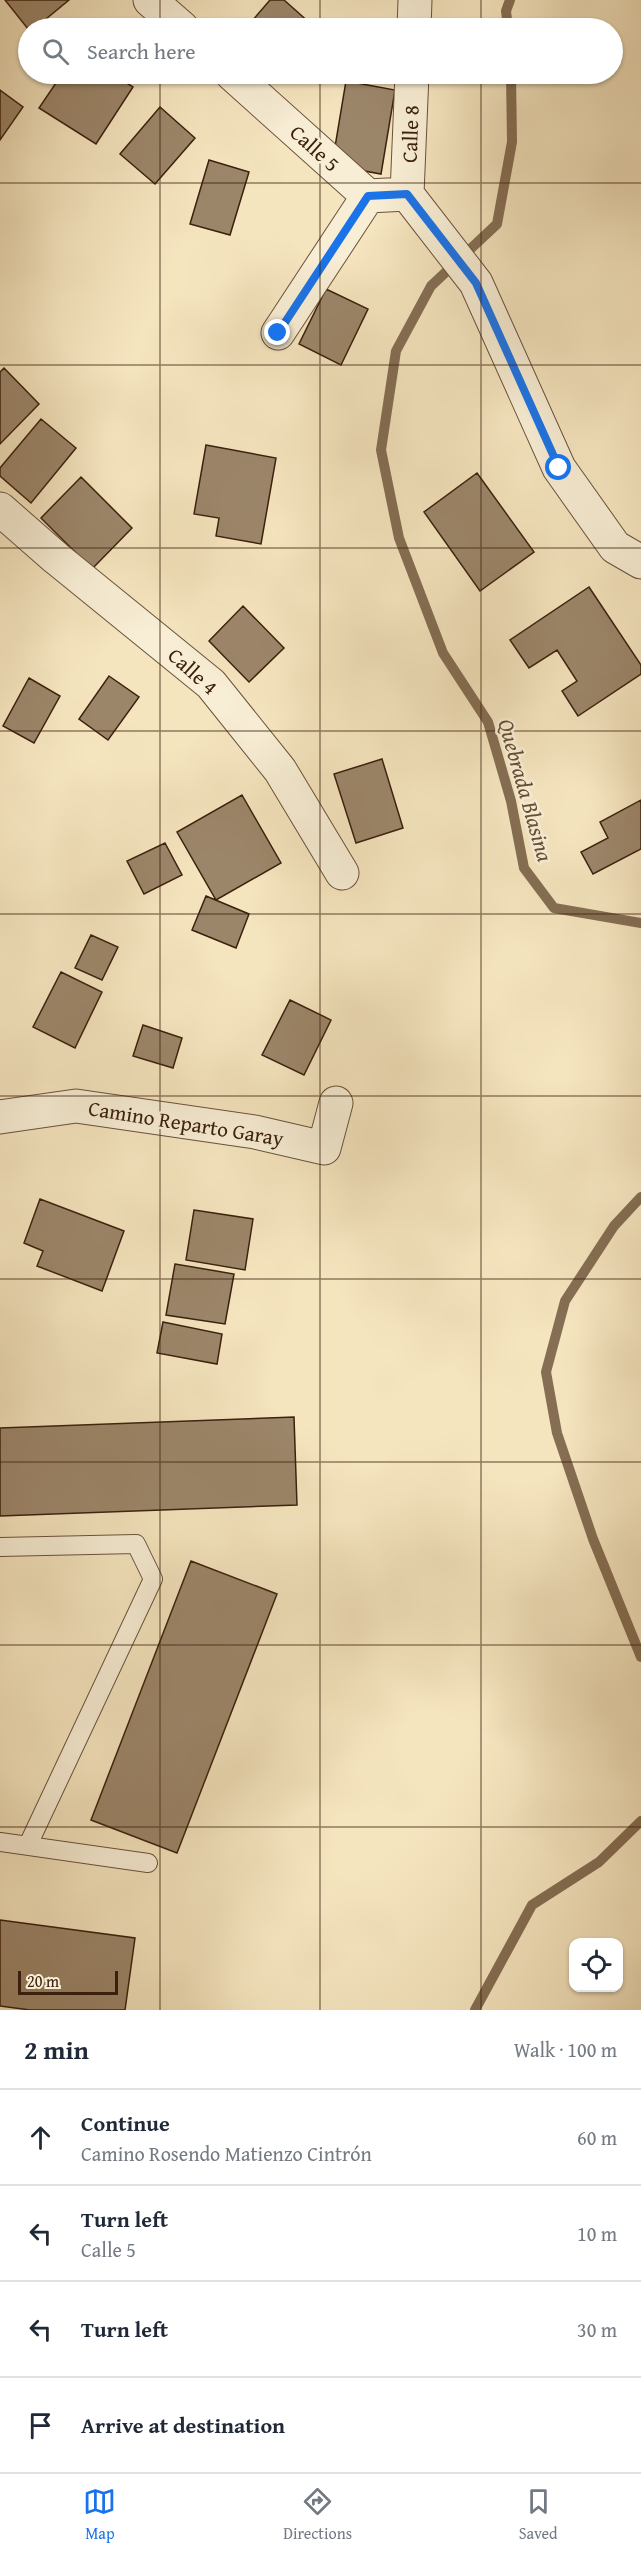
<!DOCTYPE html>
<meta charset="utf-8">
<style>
body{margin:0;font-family:"Gentium Book Plus",serif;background:#f2f2f3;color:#1f2937}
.controls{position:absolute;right:18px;bottom:18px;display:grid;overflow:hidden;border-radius:12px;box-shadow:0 2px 4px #0004}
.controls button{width:54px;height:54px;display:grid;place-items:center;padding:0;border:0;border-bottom:2px solid #e0e1e3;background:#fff;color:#1f2937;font:30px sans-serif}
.scale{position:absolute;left:18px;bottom:15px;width:100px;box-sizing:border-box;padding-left:6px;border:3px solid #3b200d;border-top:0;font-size:16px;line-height:21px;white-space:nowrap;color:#3b200d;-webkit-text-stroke:4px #f8eed5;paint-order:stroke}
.stop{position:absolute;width:18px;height:18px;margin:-14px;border:4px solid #1a73e8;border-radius:50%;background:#fff}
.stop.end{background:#1a73e8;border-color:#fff;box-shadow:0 2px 6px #0008}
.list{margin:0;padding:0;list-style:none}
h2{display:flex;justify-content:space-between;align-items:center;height:78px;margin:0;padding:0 24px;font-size:26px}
h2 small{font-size:20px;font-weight:400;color:#747a83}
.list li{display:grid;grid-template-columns:39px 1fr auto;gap:18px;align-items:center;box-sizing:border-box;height:96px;padding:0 24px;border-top:2px solid #e0e1e3}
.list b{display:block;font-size:22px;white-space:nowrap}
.list p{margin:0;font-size:20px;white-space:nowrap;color:#747a83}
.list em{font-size:20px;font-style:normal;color:#747a83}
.icon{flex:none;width:33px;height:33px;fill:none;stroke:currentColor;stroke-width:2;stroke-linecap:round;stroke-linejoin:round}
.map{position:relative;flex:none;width:641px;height:2010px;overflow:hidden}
.search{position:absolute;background:#fff;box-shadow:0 2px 4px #0004;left:18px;right:18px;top:18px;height:66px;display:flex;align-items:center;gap:15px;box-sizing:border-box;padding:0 21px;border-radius:33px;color:#747a83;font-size:22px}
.sheet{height:462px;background:#fff}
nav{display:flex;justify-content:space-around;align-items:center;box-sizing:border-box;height:84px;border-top:2px solid #e0e1e3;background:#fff;font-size:16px;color:#747a83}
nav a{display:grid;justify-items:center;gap:3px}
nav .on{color:#1a73e8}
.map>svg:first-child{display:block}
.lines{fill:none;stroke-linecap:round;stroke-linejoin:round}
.stream{stroke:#856e53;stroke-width:10}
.building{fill:#9c866a;stroke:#3b200d;stroke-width:1.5}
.lane-casing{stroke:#6a513a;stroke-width:20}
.street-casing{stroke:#6a513a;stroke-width:35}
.lane{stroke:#f8eed5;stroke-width:18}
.street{stroke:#f8eed5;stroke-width:33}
.route{stroke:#1a73e8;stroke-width:8}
.grid{fill:none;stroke:#3b200d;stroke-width:1.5;stroke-opacity:0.55}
.labels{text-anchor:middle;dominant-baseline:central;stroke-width:5;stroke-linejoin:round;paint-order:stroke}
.street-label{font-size:21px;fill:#3b200d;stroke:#f8eed5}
.water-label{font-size:22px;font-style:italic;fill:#664e36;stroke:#f8eed5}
</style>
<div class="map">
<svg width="641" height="2010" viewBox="0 0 641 2010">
<rect width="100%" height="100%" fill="#f5e5bf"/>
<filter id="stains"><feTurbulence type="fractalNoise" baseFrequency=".00333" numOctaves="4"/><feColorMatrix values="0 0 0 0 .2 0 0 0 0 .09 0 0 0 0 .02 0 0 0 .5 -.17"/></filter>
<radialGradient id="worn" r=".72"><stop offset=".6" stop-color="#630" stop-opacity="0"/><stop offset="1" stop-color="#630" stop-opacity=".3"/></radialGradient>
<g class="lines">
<!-- stream -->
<path class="stream" d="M 508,28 L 506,11 L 510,0
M 511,74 L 512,142 L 497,224 L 431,286 L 396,351 L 381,450 L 399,538 L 443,653 L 488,722 L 511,801 L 524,868 L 554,908 L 641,923
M 641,1197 L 614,1226 L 565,1301 L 546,1372 L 557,1433 L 593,1539 L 641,1657
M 475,2010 L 532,1905 L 599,1862 L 641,1821"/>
</g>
<!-- building -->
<path class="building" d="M 5,0 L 69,0 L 35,28 L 28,29 Z
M 270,0 L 284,0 L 311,24 L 307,28 L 246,28 Z
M 62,74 L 113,74 L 133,87 L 96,144 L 39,108 Z
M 346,81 L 395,90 L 381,174 L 332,165 Z
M 0,90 L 23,107 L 0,140 Z
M 160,107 L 195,138 L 155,184 L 120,154 Z
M 209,160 L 249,172 L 230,235 L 190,224 Z
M 326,289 L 368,309 L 341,365 L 299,344 Z
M 4,368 L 39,404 L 0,444 L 0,372 Z
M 41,419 L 76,448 L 31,503 L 0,476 L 0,468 Z
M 206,445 L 276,458 L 261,544 L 216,536 L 219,518 L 194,514 Z
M 477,473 L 534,552 L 480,591 L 424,512 Z
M 81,477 L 132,528 L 92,569 L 41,518 Z
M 589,587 L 641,665 L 641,674 L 578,716 L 562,691 L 577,681 L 557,650 L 529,668 L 510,640 Z
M 243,606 L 284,648 L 249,682 L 209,641 Z
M 109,676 L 139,697 L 108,740 L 79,719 Z
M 29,678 L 60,696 L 34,743 L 3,726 Z
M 382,759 L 403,828 L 356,843 L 334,774 Z
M 242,795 L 281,863 L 216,900 L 177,832 Z
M 641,800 L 641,849 L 593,874 L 581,852 L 608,838 L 600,822 Z
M 165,843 L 182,875 L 144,894 L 127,861 Z
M 206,896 L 249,914 L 236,948 L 192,930 Z
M 91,935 L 118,947 L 102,980 L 75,968 Z
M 61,972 L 102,992 L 75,1048 L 33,1027 Z
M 290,1000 L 331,1020 L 304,1075 L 262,1055 Z
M 143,1025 L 182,1038 L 173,1068 L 133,1056 Z
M 40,1199 L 124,1231 L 102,1291 L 37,1266 L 43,1251 L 24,1243 Z
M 194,1210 L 253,1219 L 245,1270 L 186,1260 Z
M 175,1264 L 234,1274 L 225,1324 L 166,1315 Z
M 163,1322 L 222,1334 L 217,1364 L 157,1353 Z
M 294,1417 L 297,1505 L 0,1516 L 0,1428 Z
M 191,1561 L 277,1594 L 177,1853 L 91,1820 Z
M 0,1920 L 135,1938 L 125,2010 L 30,2010 L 0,2006 Z"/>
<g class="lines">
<!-- lane casing -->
<g class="lane-casing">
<path id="lane" d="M 0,1547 L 136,1544 L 153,1579 L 28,1845
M 0,1842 L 148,1863"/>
</g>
<!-- street casing -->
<g class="street-casing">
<path id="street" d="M 150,0 L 182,28
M 414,28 L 415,0
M 232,74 L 368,196 L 407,194
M 407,194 L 476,283 L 559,468 L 615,547 L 641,562
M 407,194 L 412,74
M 278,333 L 368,196
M 0,509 L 56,558 L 211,684 L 280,770 L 342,873
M 0,1117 L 76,1106 L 255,1132 L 324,1148 L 336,1103"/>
</g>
<!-- lane -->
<use href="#lane" class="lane"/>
<!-- street -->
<use href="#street" class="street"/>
</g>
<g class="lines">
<!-- route -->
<path class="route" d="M 278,333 L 368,196 L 407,194 L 476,283 L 559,468"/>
</g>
<!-- grid -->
<path class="grid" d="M 160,0 L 160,28M 320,0 L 320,28M 481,0 L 481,28M 160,74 L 160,2010M 320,74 L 320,2010M 481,74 L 481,2010M 0,183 L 641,183M 0,365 L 641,365M 0,548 L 641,548M 0,731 L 641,731M 0,914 L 641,914M 0,1096 L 641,1096M 0,1279 L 641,1279M 0,1462 L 641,1462M 0,1645 L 641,1645M 0,1827 L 641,1827"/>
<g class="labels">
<!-- street labels -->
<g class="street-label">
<text transform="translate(410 134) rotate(-88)">Calle 8</text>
<text transform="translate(315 148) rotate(42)">Calle 5</text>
<text transform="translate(193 671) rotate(42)">Calle 4</text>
<text transform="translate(186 1123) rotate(9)">Camino Reparto Garay</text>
</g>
<!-- water labels -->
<g class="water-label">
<text transform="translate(526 790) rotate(74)">Quebrada Blasina</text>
</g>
</g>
<rect width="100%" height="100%" filter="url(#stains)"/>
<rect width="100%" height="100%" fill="url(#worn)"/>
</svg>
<div class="controls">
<button><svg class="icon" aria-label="locate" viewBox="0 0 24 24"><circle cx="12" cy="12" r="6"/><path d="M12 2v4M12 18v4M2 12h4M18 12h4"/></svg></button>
</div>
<div class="scale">20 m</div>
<div class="stop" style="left:559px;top:468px"></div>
<div class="stop end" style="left:278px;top:333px"></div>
<div class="search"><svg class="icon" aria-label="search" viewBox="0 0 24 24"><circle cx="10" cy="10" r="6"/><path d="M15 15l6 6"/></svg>Search here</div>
</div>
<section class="sheet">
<h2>2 min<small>Walk · 100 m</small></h2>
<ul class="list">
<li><svg class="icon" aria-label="ahead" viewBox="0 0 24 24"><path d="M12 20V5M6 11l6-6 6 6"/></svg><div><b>Continue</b><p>Camino Rosendo Matienzo Cintrón</p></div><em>60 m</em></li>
<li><svg class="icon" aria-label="left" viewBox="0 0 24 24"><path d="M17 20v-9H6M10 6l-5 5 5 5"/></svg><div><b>Turn left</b><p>Calle 5</p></div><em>10 m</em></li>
<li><svg class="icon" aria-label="left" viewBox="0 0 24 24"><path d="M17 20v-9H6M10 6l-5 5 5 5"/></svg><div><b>Turn left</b></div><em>30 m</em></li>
<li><svg class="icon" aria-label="arrive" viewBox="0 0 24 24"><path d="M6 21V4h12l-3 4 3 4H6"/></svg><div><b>Arrive at destination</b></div></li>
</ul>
</section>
<nav>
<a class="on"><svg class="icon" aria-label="map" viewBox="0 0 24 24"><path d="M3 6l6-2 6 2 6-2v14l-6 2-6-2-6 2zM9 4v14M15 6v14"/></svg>Map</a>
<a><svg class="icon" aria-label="directions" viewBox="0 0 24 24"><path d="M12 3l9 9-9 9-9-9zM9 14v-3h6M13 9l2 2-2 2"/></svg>Directions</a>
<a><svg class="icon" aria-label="saved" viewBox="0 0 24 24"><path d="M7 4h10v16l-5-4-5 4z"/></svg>Saved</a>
</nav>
